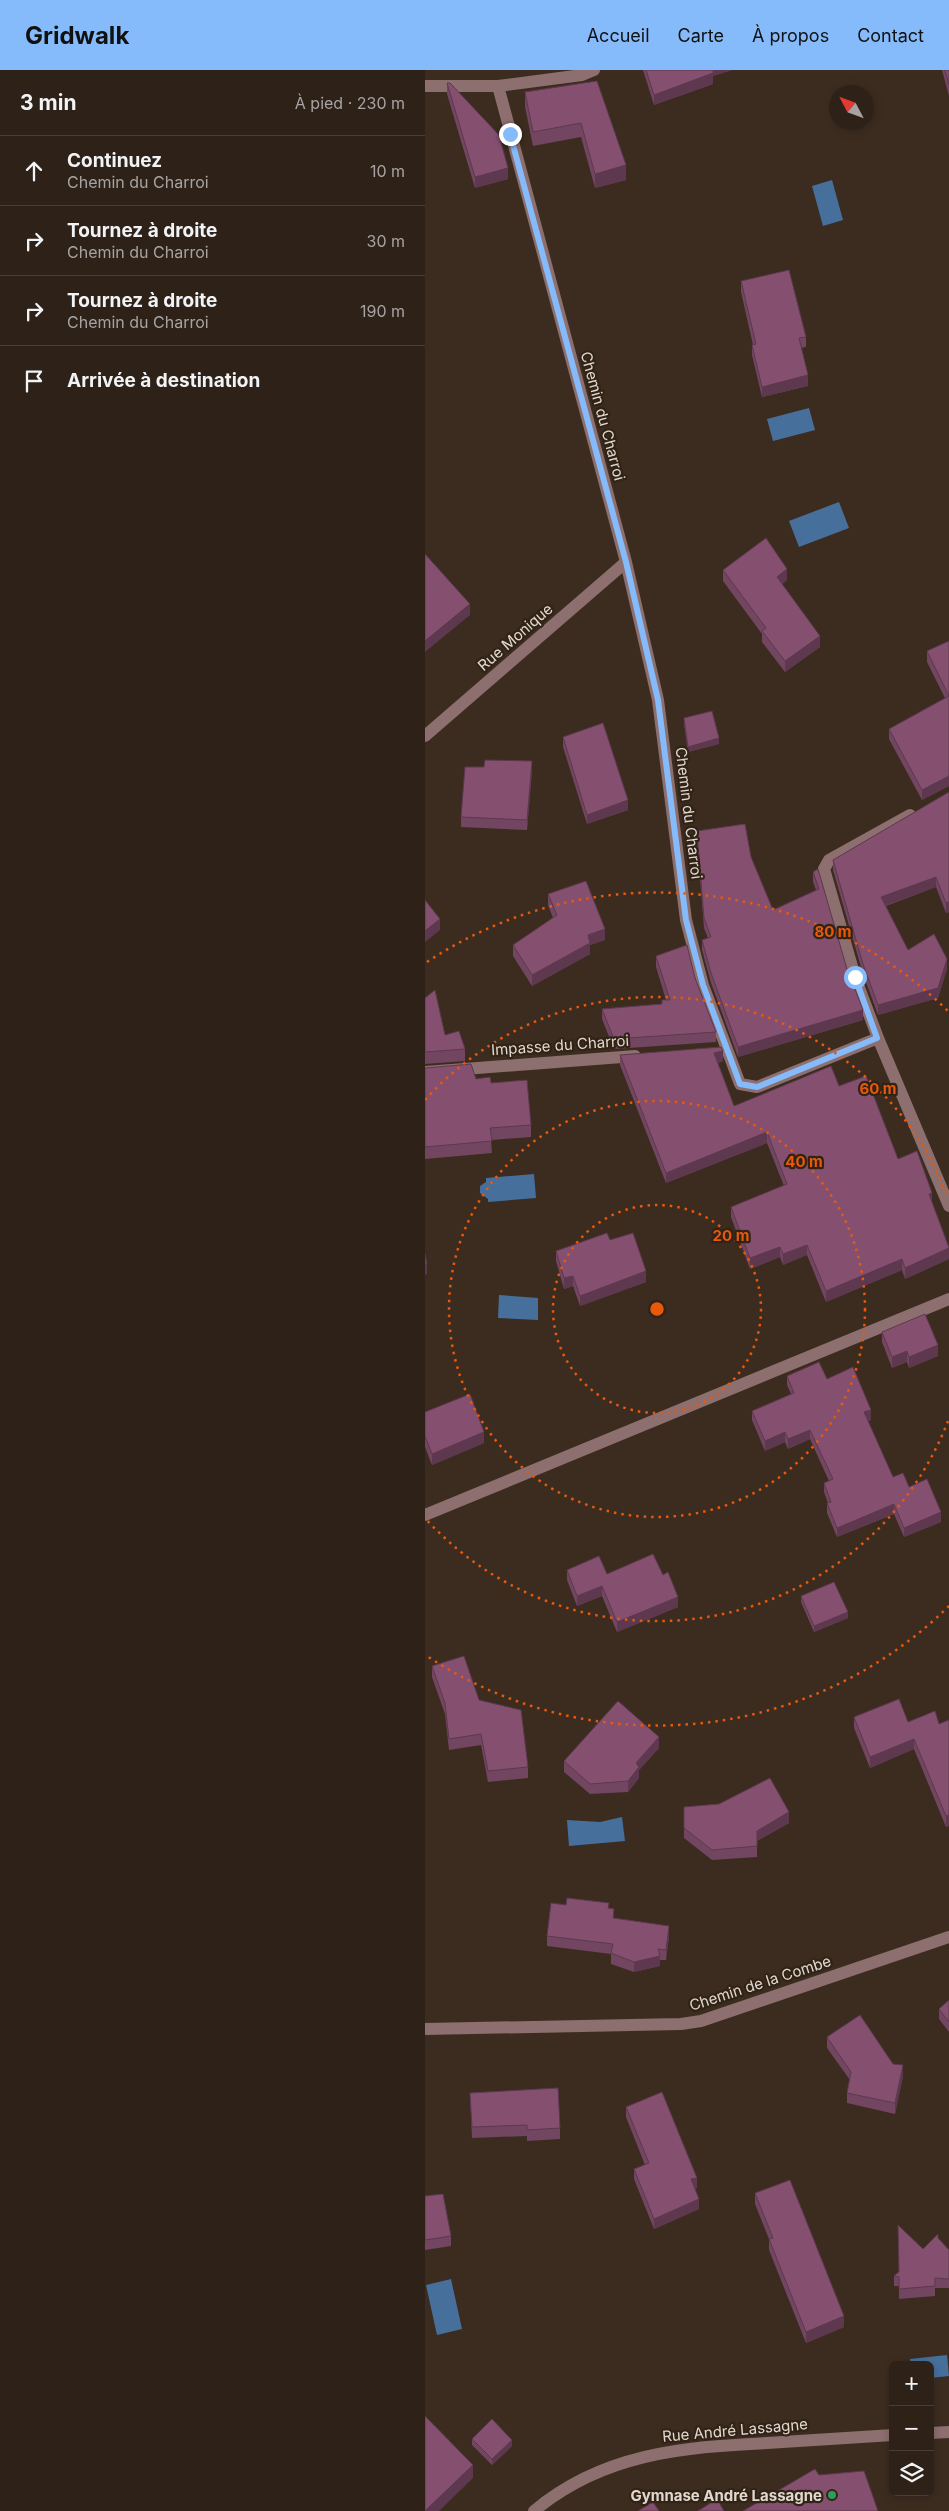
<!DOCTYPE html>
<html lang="fr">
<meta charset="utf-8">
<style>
body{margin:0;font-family:Inter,sans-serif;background:#352921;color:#f1f3f6}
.controls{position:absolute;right:15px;bottom:15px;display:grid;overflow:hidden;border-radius:8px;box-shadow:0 2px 8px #0003}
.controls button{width:45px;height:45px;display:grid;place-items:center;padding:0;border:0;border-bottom:1px solid #483e37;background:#2d2118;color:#f1f3f6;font:25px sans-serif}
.compass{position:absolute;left:404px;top:15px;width:45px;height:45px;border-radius:50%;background:#2d2118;box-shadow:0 2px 8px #0003;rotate:311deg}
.stop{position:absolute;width:15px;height:15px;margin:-11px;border:4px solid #85bbfb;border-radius:50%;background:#fff}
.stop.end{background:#85bbfb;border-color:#fff;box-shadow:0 1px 5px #0008}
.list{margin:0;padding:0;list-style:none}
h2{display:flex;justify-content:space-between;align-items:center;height:65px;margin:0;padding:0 20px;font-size:21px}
h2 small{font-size:16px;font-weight:400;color:#a7a3a2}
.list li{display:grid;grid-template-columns:32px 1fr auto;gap:15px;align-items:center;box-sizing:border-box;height:70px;padding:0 20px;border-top:1px solid #483e37}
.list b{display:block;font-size:19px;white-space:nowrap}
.list p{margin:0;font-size:16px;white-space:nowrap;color:#a7a3a2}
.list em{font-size:16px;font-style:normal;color:#a7a3a2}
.icon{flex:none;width:28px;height:28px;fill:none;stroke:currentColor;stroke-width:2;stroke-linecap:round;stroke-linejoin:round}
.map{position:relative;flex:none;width:524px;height:2441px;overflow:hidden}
header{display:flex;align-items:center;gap:30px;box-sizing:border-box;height:70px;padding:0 25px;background:#85bbfb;color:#111}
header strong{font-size:24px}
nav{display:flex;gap:28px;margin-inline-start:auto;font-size:18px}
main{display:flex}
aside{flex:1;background:#2d2118}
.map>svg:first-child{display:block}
.water{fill:#46709b}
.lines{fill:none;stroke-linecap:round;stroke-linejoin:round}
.minor{stroke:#8c6f6e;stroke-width:12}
.wall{fill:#724560}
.shaded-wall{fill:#5d384e}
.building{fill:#855070;stroke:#5d384e}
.route{stroke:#85bbfb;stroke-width:6}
.ring{fill:none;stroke:#e8590c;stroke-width:2.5;stroke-dasharray:2.5 5}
.leisure-dot{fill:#2e9e5b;stroke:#312316;stroke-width:2}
.labels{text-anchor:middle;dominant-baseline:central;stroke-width:4.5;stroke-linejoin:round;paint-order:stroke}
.street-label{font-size:15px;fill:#e2d8d0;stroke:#312316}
.poi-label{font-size:15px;font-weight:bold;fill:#e2d8d0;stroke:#312316;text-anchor:end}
.centre{fill:#e8590c;stroke:#312316;stroke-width:2.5}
.ring-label{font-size:15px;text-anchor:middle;font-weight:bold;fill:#e8590c;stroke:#312316;stroke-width:4.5;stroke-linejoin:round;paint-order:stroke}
</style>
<header>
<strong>Gridwalk</strong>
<nav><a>Accueil</a><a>Carte</a><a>À propos</a><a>Contact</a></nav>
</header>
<main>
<aside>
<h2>3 min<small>À pied · 230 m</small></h2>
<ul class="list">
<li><svg class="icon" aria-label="ahead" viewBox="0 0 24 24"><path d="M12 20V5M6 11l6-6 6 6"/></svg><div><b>Continuez</b><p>Chemin du Charroi</p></div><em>10 m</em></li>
<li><svg class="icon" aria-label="right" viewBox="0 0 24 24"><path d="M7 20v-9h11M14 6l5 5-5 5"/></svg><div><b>Tournez à droite</b><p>Chemin du Charroi</p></div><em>30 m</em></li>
<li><svg class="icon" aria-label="right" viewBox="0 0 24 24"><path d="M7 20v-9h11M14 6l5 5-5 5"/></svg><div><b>Tournez à droite</b><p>Chemin du Charroi</p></div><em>190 m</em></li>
<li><svg class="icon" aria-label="arrive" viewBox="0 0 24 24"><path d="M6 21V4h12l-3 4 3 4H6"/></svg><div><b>Arrivée à destination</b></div></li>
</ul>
</aside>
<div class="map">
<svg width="524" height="2441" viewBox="0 0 524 2441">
<rect width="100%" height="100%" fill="#3c2c20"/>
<!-- water -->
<path class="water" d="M 407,110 L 418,150 L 398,156 L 387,116 Z
M 384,338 L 390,360 L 348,371 L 342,349 Z
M 414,432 L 424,458 L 374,477 L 364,451 Z
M 109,1104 L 111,1128 L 63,1132 L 63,1129 L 55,1123 L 55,1116 L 61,1112 L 61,1108 Z
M 74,1225 L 113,1228 L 113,1250 L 73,1248 Z
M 197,1747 L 200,1771 L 144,1776 L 142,1750 L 175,1752 Z
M 26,2209 L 37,2259 L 12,2265 L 1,2215 Z
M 522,2285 L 524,2306 L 505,2308 L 505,2295 L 486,2295 L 485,2289 Z"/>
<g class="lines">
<!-- minor -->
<path class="minor" d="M 0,16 L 73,16 L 157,5 L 169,0
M 73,16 L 201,492 L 233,630 L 261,850 L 278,915 L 315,1014 L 332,1017 L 453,968 L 430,907 L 399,799 L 404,790 L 485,745
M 0,666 L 201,492
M 453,968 L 524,1136
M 0,1002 L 210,986
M 0,1445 L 524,1229
M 0,1959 L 256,1954 L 276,1951 L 524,1867
M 505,2363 L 524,2362
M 109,2441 C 177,2384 257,2377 342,2373 C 384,2370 426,2368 468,2365"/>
</g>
<!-- wall -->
<path class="wall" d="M 218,0 L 307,0 L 288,6 L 288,14 L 229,35 Z
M 517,0 L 524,0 L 524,26 Z
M 172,11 L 201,110 L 170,118 L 156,67 L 108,76 L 100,37 L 100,22 Z
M 22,13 L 83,109 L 50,118 L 22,24 Z
M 316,211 L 381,267 L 381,277 L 376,278 L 383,316 L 337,327 L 327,285 L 327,275 L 328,275 L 316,222 Z
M 298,500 L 362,510 L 357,514 L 395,577 L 360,602 L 337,572 L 337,564 L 298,511 Z
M 524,571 L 524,716 L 497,730 L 464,669 L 464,659 L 520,628 L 502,592 L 502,581 Z
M 259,648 L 294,674 L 263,682 L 259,654 Z
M 138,667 L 203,740 L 162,754 L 138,677 Z
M 107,701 L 102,760 L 36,757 L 36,747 Z
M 524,722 L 524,842 L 521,843 L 511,817 L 461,836 L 483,880 L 522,899 L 513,928 L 453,945 L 438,904 L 408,800 L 408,790 Z
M 272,761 L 326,787 L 348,840 L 391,820 L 388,812 L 388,802 L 422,899 L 438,950 L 313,987 L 286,913 L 277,880 L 277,870 L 283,868 L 279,858 L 272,771 Z
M 123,824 L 180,870 L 165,875 L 165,884 L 107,916 L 88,886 L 88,875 L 128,848 L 123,835 Z
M 231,886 L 270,908 L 291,962 L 291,972 L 189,979 L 177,949 L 177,939 L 237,934 L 241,930 L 231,897 Z
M 0,928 L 20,965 L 40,979 L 40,991 L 0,994 Z
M 195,985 L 298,991 L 293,993 L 309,1036 L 414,1016 L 507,1132 L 524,1177 L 524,1189 L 480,1209 L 477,1200 L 401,1232 L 382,1185 L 358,1195 L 355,1187 L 325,1199 L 306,1147 L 306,1137 L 359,1116 L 342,1073 L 241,1113 L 195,995 Z
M 0,998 L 51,1009 L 66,1013 L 106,1055 L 106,1067 L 66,1070 L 67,1083 L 0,1089 Z
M 185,1170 L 221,1212 L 155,1236 L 148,1216 L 139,1219 L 131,1191 L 131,1181 Z
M 457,1262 L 513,1286 L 484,1298 L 482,1292 L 467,1298 L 457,1272 Z
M 362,1306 L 402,1309 L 446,1350 L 443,1351 L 468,1407 L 484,1417 L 516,1452 L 479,1467 L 469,1444 L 412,1467 L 402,1443 L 402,1433 L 403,1433 L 399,1422 L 399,1413 L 404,1411 L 385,1369 L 363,1379 L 360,1372 L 340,1381 L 327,1350 L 327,1341 L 366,1324 L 362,1315 Z
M 0,1342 L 59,1373 L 7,1395 L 0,1377 Z
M 142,1500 L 182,1504 L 253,1537 L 192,1562 L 177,1526 L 152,1536 L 142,1510 Z
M 376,1526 L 423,1548 L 389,1562 L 376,1532 Z
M 7,1596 L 54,1630 L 103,1697 L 103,1708 L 63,1712 L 56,1675 L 24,1680 L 20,1644 L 7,1607 Z
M 429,1647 L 483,1652 L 514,1654 L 524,1650 L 524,1756 L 521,1757 L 489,1679 L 445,1698 L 429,1658 Z
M 234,1678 L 214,1700 L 214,1708 L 203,1722 L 165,1724 L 139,1702 L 139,1691 Z
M 259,1737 L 364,1753 L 332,1771 L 332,1787 L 287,1790 L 259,1768 Z
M 141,1835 L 184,1838 L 189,1848 L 244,1866 L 241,1890 L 235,1890 L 235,1896 L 209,1902 L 186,1894 L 186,1884 L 122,1876 L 122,1866 Z
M 524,1930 L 524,1962 L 514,1949 L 514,1939 Z
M 402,1967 L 468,1994 L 478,2006 L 470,2044 L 422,2033 L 422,2023 L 425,2010 L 402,1978 Z
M 45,2023 L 135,2058 L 135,2069 L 102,2071 L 102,2066 L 47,2068 Z
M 201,2037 L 272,2118 L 270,2119 L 274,2139 L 229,2159 L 209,2109 L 209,2099 L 220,2095 L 201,2047 Z
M 330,2123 L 419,2257 L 381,2273 L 344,2180 L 344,2169 L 330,2134 Z
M 0,2126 L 26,2166 L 26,2176 L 0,2180 Z
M 513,2169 L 524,2180 L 524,2218 L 510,2218 L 510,2226 L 474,2229 L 474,2216 L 469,2216 L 469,2206 L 498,2179 Z
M 47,2369 L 87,2376 L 67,2395 L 47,2375 Z"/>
<!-- shaded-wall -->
<path class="shaded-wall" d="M 287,0 L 307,0 L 288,6 L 288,14 L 229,35 L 229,25 Z
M 201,95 L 201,110 L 170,118 L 170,104 Z
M 83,98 L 83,109 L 50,118 L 50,107 Z
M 383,305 L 383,316 L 337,327 L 337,317 Z
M 362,499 L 362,510 L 352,518 L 352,507 Z
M 45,534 L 45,545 L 0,582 L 0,571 Z
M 395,566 L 395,577 L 360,602 L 360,591 Z
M 294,668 L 294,674 L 263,682 L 263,677 Z
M 107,691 L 107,701 L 102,760 L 102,750 Z
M 524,706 L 524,716 L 497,730 L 497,720 Z
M 203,730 L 203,740 L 162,754 L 162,745 Z
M 511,807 L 511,817 L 456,837 L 456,827 Z
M 524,832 L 524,842 L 521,843 L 521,833 Z
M 15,849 L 15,860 L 0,872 L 0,861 Z
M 180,859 L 180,870 L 165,875 L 165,884 L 107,916 L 107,905 L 163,865 Z
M 522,889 L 522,899 L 513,928 L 453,945 L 453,935 Z
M 438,940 L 438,950 L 313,987 L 313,977 Z
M 298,981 L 298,991 L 289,994 L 289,983 Z
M 342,1062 L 342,1073 L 241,1113 L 241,1103 Z
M 507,1123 L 507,1134 L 504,1124 Z
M 382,1175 L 382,1185 L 358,1195 L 358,1184 Z
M 355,1177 L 355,1187 L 325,1199 L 325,1188 Z
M 524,1178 L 524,1189 L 480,1209 L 480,1198 Z
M 477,1189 L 477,1200 L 401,1232 L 401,1221 Z
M 0,1194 L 2,1194 L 2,1204 L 0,1205 Z
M 221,1201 L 221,1212 L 155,1236 L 155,1226 Z
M 148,1206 L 148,1216 L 139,1219 L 139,1208 Z
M 513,1275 L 513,1286 L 484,1298 L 484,1287 Z
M 482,1281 L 482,1292 L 467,1298 L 467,1287 Z
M 446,1340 L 446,1350 L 439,1352 L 439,1342 Z
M 385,1360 L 385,1369 L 363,1379 L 363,1369 Z
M 59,1362 L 59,1373 L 7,1395 L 7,1384 Z
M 360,1362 L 360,1372 L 340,1381 L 340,1371 Z
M 469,1434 L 469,1444 L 412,1467 L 412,1458 Z
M 516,1442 L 516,1452 L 479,1467 L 479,1458 Z
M 177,1516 L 177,1526 L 152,1536 L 152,1526 Z
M 253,1527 L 253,1537 L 192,1562 L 192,1552 Z
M 423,1542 L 423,1548 L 389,1562 L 389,1556 Z
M 234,1667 L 234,1678 L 214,1700 L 214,1708 L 203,1722 L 203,1711 L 211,1693 Z
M 489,1669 L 489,1679 L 445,1698 L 445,1687 Z
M 364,1742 L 364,1753 L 332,1771 L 332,1761 Z
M 524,1745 L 524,1756 L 521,1757 L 521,1746 Z
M 244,1856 L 244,1866 L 241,1890 L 241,1880 Z
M 235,1886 L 235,1896 L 209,1902 L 209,1892 Z
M 478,1995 L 478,2006 L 470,2044 L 470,2033 Z
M 272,2108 L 272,2118 L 266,2120 L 266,2109 Z
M 274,2129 L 274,2139 L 229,2159 L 229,2149 Z
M 419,2246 L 419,2257 L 381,2273 L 381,2262 Z
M 87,2370 L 87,2376 L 67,2395 L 67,2389 Z
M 48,2395 L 48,2408 L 14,2441 L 0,2441 Z"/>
<!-- building -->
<path class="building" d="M 221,0 L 288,0 L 288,3 L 229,25 Z
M 520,0 L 524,0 L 524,15 Z
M 172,11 L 201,95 L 170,104 L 156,53 L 108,62 L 100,22 Z
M 22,13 L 25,13 L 74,65 L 83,98 L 50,107 Z
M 364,200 L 381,267 L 374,268 L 383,305 L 337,317 L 327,275 L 331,274 L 316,211 Z
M 341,468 L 362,499 L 352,507 L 395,566 L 360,591 L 337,561 L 341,558 L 298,500 Z
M 0,484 L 45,534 L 0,571 Z
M 524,571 L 524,626 L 502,581 Z
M 524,626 L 524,706 L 497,720 L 464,659 Z
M 287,641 L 294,668 L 263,677 L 259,648 Z
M 178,653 L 203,730 L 162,745 L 138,667 Z
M 60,690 L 107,691 L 102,750 L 36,747 L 40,697 L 59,697 Z
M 524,722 L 524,832 L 521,833 L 511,807 L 456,827 L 483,880 L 509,864 L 522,889 L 513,918 L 453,935 L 438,894 L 408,790 Z
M 320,754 L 326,787 L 348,840 L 394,819 L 388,802 L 393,799 L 422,899 L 438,940 L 313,977 L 286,903 L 277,870 L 286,867 L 279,848 L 272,761 Z
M 161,811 L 180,859 L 163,865 L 165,873 L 107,905 L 88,875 L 132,845 L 123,824 Z
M 0,830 L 15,849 L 0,861 Z
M 262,875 L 270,908 L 291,962 L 189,969 L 177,939 L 237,934 L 237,930 L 245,930 L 231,886 Z
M 10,920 L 20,965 L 34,961 L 40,979 L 0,982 L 0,928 Z
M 296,977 L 298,981 L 289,983 L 309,1036 L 406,996 L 414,1016 L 441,1006 L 473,1089 L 492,1081 L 507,1123 L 504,1124 L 524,1178 L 480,1198 L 477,1189 L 401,1221 L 382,1175 L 358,1184 L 355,1177 L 325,1188 L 306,1137 L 362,1114 L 342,1062 L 241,1103 L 195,985 Z
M 46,994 L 51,1009 L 65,1007 L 66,1013 L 102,1010 L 106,1055 L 65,1058 L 67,1071 L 0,1077 L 0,998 Z
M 182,1163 L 185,1170 L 208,1163 L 221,1201 L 155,1226 L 148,1206 L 139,1208 L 131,1181 Z
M 0,1184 L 2,1194 L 0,1194 Z
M 500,1244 L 513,1275 L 484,1287 L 482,1281 L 467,1287 L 457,1262 Z
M 394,1292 L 402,1309 L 428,1297 L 446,1340 L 439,1342 L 468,1407 L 478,1403 L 484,1417 L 502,1409 L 516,1442 L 479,1458 L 469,1434 L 412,1458 L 402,1433 L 406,1432 L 399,1413 L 408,1409 L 385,1360 L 363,1369 L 360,1362 L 340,1371 L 327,1341 L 369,1323 L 362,1306 Z
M 45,1324 L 59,1362 L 7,1384 L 0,1366 L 0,1342 Z
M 228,1484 L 238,1505 L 243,1502 L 253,1527 L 192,1552 L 177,1516 L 152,1526 L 142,1500 L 174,1486 L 182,1504 Z
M 409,1512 L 423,1542 L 389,1556 L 376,1526 Z
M 39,1586 L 54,1630 L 96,1640 L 103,1697 L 63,1701 L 56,1664 L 24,1669 L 20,1633 L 7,1596 Z
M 474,1629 L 483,1652 L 510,1641 L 514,1654 L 524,1650 L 524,1745 L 521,1746 L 489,1669 L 445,1687 L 429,1647 Z
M 193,1631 L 234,1667 L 211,1693 L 214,1697 L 203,1711 L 165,1714 L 139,1691 Z
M 345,1708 L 364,1742 L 332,1761 L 332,1776 L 287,1780 L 259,1758 L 259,1737 L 294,1734 Z
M 142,1828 L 184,1833 L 183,1838 L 189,1839 L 188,1848 L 244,1856 L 241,1880 L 233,1879 L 235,1886 L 209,1892 L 186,1883 L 188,1874 L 122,1866 L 126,1833 L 141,1835 Z
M 524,1930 L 524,1952 L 514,1939 Z
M 435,1945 L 468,1994 L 478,1995 L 470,2033 L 422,2023 L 426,2002 L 402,1967 Z
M 133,2018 L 135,2058 L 102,2060 L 102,2055 L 47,2057 L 45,2023 Z
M 237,2022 L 272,2108 L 266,2109 L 274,2129 L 229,2149 L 209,2099 L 224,2093 L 201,2037 Z
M 365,2110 L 419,2246 L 381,2262 L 344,2169 L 348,2168 L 330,2123 Z
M 18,2124 L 26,2166 L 0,2170 L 0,2126 Z
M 473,2155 L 498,2179 L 513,2164 L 513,2168 L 524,2180 L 524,2209 L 510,2208 L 510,2216 L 474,2219 L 474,2207 L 469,2206 L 474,2202 Z
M 0,2346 L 48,2395 L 0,2441 Z
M 67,2349 L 87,2370 L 67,2389 L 47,2369 Z
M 390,2399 L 394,2405 L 439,2401 L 453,2441 L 318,2441 Z
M 292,2429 L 299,2441 L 273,2441 Z
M 228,2432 L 234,2441 L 213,2441 Z"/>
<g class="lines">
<!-- route -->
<path class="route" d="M 85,64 L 201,492 L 233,630 L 261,850 L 278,915 L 315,1014 L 332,1017 L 452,968 L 430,907"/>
</g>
<!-- distance rings -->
<g class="ring">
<circle cx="232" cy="1239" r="104"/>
<circle cx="232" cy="1239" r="208"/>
<path d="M523 1351A312 312 0 0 1 0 1448M0 1030A312 312 0 0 1 523 1127"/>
<path d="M524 1536A416 416 0 0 1 2 1586M2 892A416 416 0 0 1 524 942"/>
</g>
<!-- markers -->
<circle class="leisure-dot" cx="407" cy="2425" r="5"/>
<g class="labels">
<!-- street labels -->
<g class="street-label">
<text transform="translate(178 346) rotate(75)">Chemin du Charroi</text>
<text transform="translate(90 567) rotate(-41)">Rue Monique</text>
<text transform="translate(264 743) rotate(83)">Chemin du Charroi</text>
<text transform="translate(135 975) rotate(-4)">Impasse du Charroi</text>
<text transform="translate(335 1913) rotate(-18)">Chemin de la Combe</text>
<text transform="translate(310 2360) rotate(-5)">Rue André Lassagne</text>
</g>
<!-- poi labels -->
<g class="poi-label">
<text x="397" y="2425">Gymnase André Lassagne</text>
</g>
</g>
<circle cx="232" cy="1239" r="8" class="centre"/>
<g class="ring-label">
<text x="408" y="867">80 m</text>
<text x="453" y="1024">60 m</text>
<text x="379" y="1097">40 m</text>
<text x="306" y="1171">20 m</text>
</g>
</svg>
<div class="controls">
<button>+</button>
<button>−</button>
<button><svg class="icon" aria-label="layers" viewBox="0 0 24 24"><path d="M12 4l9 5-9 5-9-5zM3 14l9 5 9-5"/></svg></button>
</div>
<svg class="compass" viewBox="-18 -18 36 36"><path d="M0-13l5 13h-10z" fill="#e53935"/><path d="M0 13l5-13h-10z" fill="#a7a3a2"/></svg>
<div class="stop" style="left:430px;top:907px"></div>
<div class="stop end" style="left:85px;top:64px"></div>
</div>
</main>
